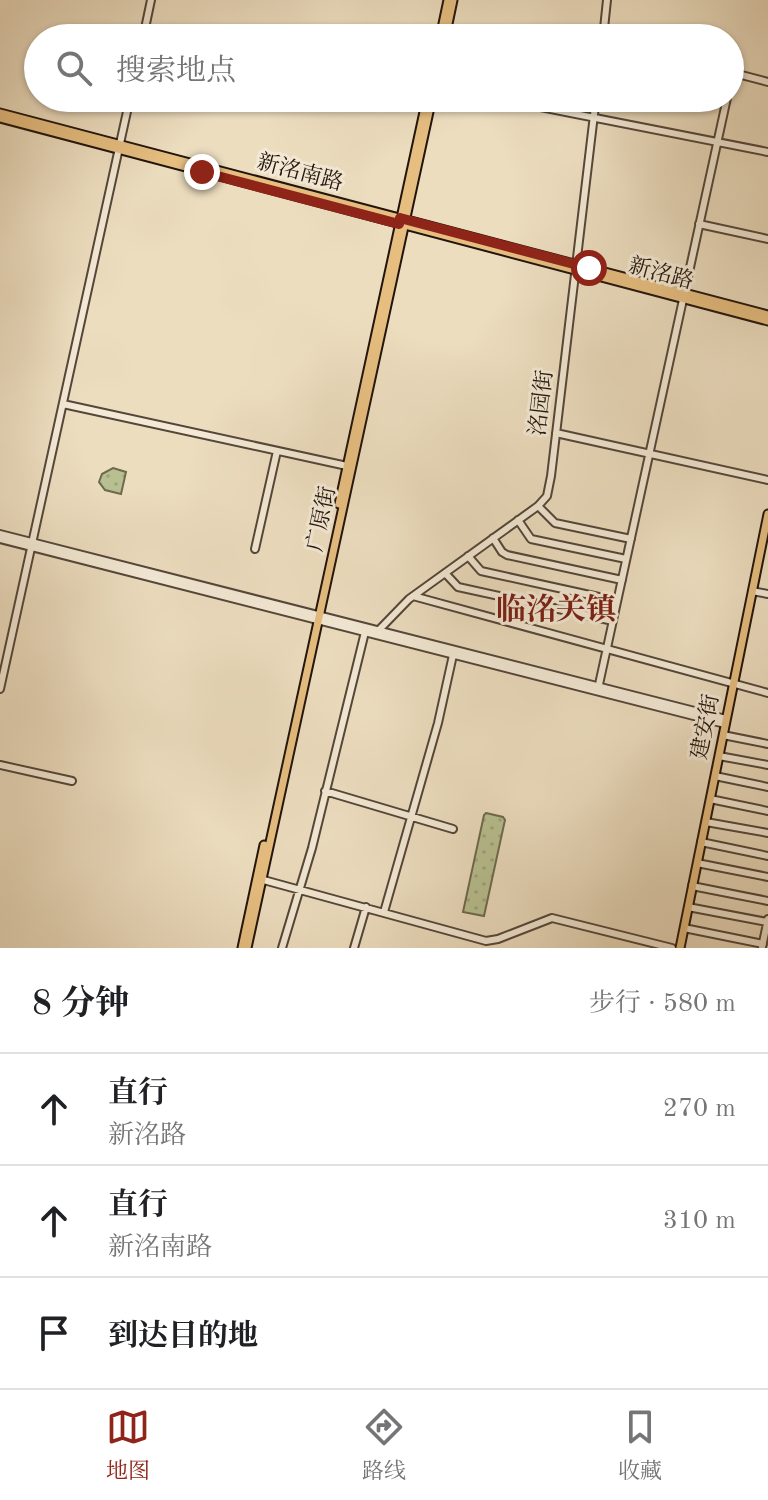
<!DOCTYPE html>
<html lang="zh">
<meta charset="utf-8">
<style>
body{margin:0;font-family:"Old Standard TT","Noto Serif SC",serif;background:#f2f2f2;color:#202124}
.stop{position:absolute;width:24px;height:24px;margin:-18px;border:6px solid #8f2418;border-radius:50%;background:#fff}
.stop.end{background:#8f2418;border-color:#fff;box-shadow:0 2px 8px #0008}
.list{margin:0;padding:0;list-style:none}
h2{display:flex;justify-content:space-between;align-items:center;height:104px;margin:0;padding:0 32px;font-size:34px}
h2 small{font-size:26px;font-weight:400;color:#757577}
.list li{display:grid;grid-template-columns:52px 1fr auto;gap:24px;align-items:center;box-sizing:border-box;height:112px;padding:0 32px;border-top:2px solid #e0e0e0}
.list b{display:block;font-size:30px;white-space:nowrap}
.list p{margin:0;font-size:26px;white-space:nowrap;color:#757577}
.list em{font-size:26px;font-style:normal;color:#757577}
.icon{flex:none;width:44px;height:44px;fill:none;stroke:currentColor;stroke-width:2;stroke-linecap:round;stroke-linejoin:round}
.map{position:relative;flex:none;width:768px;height:948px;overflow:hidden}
.search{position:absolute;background:#fff;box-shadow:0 2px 6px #0004;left:24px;right:24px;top:24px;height:88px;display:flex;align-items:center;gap:20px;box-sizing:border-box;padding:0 28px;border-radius:44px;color:#757577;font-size:30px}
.sheet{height:440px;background:#fff}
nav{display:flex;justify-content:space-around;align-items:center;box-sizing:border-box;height:112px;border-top:2px solid #e0e0e0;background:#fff;font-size:22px;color:#757577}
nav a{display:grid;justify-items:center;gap:4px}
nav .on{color:#8f2418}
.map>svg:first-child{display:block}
.grass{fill:url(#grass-dots);stroke:#6d6a4e;stroke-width:2}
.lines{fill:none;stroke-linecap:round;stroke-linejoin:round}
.minor-casing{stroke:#544639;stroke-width:10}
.major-casing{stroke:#22140c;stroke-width:11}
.minor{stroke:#f3e9d5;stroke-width:6}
.major{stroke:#e6be80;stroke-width:7}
.route{stroke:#8f2418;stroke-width:10}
.labels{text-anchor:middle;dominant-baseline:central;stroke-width:6;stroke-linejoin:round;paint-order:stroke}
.street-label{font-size:22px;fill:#22140c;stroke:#f3e9d5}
.district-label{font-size:30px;font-weight:bold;fill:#7a1f14;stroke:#f3e9d5}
</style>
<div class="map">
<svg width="768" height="948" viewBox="0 0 768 948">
<defs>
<pattern id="grass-dots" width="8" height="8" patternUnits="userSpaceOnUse" patternTransform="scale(2)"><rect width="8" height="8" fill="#b8c091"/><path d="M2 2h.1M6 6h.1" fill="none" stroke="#9ea47c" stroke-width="1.8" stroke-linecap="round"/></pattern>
</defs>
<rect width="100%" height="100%" fill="#ecddbf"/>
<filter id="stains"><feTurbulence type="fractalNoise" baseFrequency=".0025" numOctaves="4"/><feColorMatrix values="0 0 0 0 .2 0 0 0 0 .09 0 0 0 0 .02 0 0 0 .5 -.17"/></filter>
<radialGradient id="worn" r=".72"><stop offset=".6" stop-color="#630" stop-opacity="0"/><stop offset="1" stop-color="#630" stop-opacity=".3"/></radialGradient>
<!-- grass -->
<path class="grass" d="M 113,468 L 126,472 L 121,494 L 105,490 L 99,482 L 102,474 Z
M 486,813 L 503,817 L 505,820 L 484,916 L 463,912 L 484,815 Z"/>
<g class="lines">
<!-- minor casing -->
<g class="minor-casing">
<path id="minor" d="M 143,38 L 151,0
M 603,38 L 607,0
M 730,72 L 768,82
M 494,98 L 768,152
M 699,224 L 768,239
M 63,404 L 347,466
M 556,433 L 768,480
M 538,506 L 555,523 L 631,539
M 518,520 L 531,539 L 626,559
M 0,534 L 726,719
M 493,538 L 502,552 L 507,555 L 622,580
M 0,539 L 725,724
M 255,549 L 277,451
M 468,556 L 481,571 L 617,601
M 445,573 L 458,587 L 613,621
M 752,591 L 768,594
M 413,596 L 768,693
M 378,631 L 409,599 L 538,506 L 547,496 L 551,476 L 596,98
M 0,689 L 130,98
M 598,689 L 727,98
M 723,735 L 768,744
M 719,756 L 768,765
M 0,765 L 72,781
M 715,776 L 768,787
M 325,791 L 453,829
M 710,799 L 768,811
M 706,822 L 768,833
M 701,842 L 768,856
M 697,863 L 768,877
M 260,879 L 486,941 L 498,939 L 552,918 L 672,948
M 692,886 L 768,901
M 688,907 L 767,922
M 384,912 L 438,723 L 453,655
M 684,928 L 763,944
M 762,947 L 768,919
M 282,948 L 312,848 L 365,632
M 354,948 L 366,907"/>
</g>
<!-- major casing -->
<g class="major-casing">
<path id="major" d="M 440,38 L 448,0
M 445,38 L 453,0
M 0,113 L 768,315
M 0,118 L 768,321
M 339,504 L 427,98
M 242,948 L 264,845
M 247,948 L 432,98
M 680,948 L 768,514"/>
</g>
<!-- minor -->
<use href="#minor" class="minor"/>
<!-- major -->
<use href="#major" class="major"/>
</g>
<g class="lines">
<!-- route -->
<path class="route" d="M 202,172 L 399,224 L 400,218 L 589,268"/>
</g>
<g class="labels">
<!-- street labels -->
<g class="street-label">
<text transform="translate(300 173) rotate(15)">新洺南路</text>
<text transform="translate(661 274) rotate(15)">新洺路</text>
<text transform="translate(542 403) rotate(-83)">洺园街</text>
<text transform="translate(322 519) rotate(-78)">广原街</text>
<text transform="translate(706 727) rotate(-79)">建安街</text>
</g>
<!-- district labels -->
<g class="district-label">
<text x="556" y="611">临洺关镇</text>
</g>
</g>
<rect width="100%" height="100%" filter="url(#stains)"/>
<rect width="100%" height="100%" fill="url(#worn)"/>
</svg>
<div class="stop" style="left:589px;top:268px"></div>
<div class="stop end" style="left:202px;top:172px"></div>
<div class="search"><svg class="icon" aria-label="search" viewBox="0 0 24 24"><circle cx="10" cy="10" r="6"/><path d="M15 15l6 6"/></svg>搜索地点</div>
</div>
<section class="sheet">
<h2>8 分钟<small>步行 · 580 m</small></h2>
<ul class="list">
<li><svg class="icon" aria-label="ahead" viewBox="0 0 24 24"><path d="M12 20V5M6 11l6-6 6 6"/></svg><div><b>直行</b><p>新洺路</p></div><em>270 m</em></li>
<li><svg class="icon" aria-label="ahead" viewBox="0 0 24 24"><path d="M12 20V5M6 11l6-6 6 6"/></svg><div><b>直行</b><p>新洺南路</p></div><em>310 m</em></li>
<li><svg class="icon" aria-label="arrive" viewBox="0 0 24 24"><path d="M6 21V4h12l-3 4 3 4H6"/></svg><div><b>到达目的地</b></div></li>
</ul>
</section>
<nav>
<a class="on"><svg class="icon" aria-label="map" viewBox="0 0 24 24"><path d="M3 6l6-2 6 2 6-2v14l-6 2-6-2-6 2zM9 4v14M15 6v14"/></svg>地图</a>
<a><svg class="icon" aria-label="directions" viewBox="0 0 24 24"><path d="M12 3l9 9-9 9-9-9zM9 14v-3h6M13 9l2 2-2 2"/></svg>路线</a>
<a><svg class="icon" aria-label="saved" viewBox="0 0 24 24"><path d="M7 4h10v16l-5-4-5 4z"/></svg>收藏</a>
</nav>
